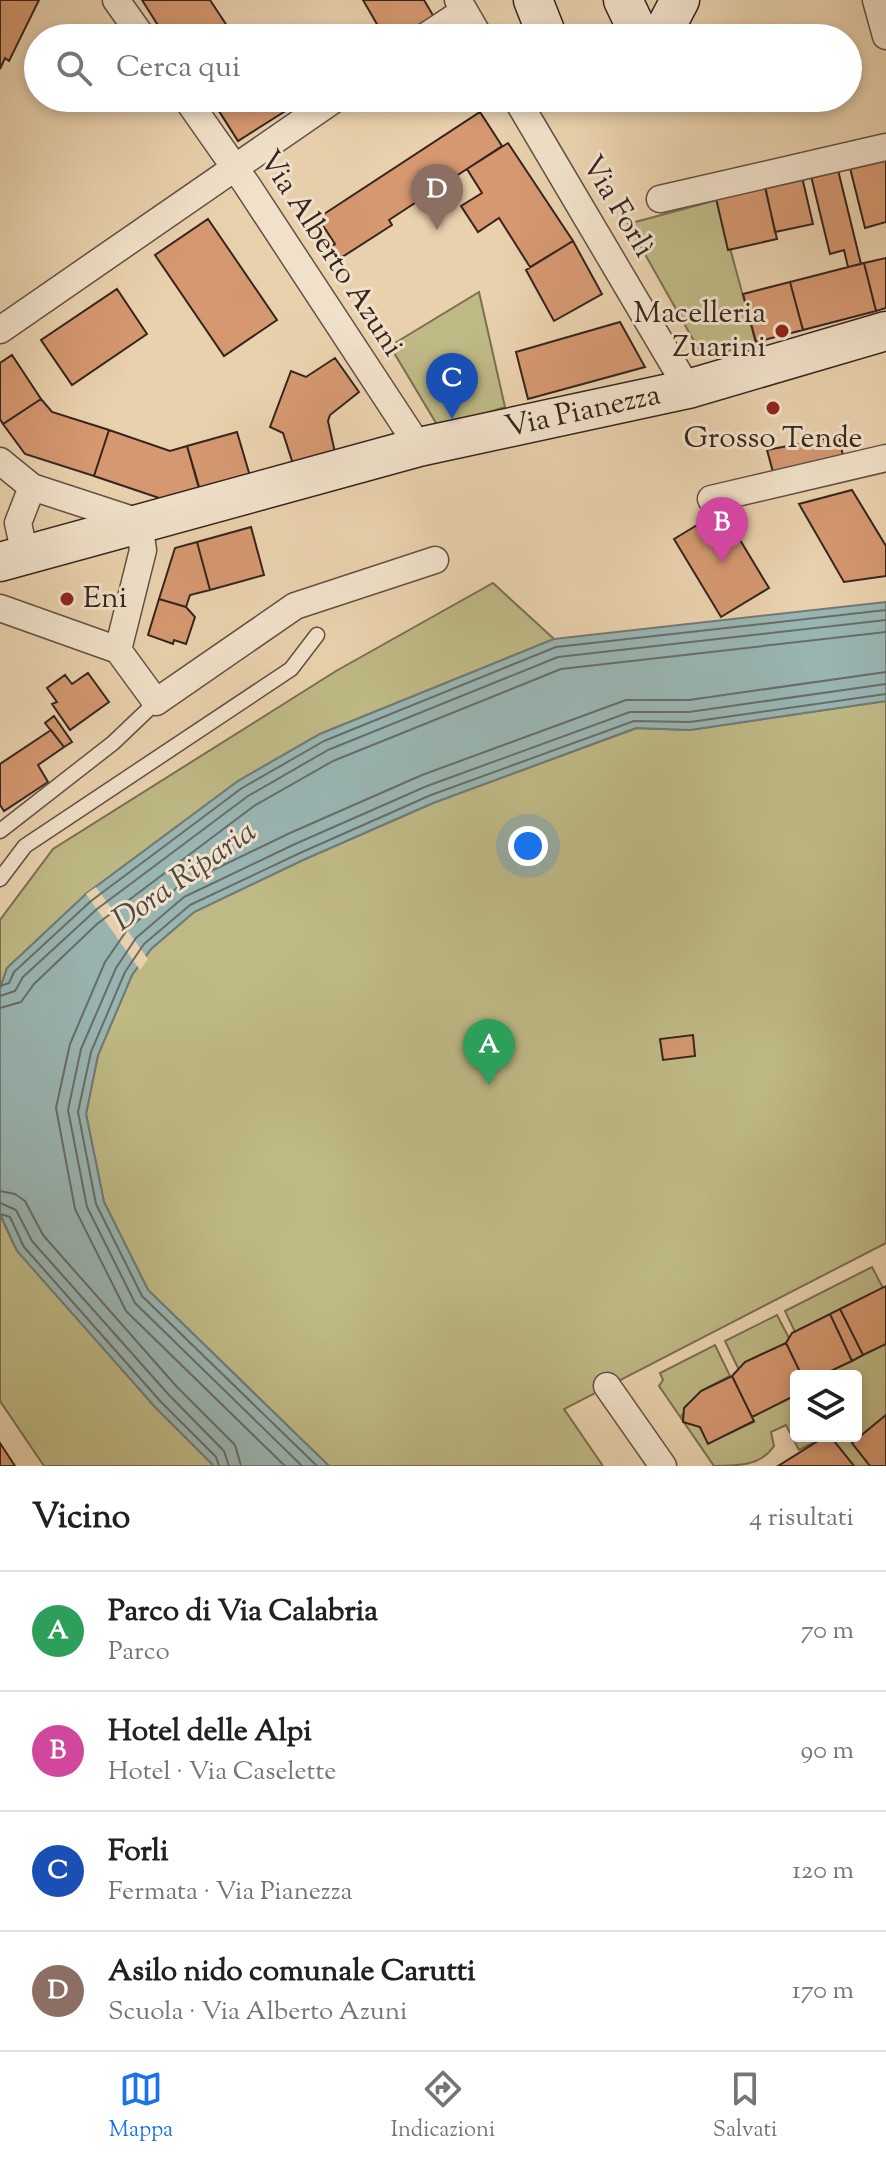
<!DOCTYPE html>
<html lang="it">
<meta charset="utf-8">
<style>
body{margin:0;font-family:"Sorts Mill Goudy",serif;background:#f2f2f2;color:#202124}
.controls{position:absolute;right:24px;bottom:24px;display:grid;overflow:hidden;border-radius:8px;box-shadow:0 4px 12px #0003}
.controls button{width:72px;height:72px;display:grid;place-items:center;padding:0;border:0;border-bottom:2px solid #e0e0e0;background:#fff;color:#202124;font:40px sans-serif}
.you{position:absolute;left:528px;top:846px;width:28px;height:28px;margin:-20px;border:6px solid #fff;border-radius:50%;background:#1a73e8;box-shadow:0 0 0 12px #1a73e833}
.badge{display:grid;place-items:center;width:52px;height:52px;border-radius:50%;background:#1a73e8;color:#fff;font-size:26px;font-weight:700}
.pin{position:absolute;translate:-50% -66px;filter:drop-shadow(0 2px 4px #0008)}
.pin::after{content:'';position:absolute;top:42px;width:28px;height:24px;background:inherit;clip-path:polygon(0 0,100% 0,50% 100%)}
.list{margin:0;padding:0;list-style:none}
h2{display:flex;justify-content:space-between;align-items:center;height:104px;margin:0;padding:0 32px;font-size:34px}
h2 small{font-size:26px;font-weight:400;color:#757577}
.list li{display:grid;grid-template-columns:52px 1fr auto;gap:24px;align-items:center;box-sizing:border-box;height:120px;padding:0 32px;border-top:2px solid #e0e0e0}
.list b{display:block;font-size:30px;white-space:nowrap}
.list p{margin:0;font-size:26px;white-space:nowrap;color:#757577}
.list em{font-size:26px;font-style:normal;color:#757577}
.icon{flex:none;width:44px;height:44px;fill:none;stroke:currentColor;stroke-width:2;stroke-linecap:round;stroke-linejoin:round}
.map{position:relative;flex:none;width:886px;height:1466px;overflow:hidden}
.search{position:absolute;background:#fff;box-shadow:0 4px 12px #0003;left:24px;right:24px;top:24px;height:88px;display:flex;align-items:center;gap:20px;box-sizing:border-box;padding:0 28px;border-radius:44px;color:#757577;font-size:30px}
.sheet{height:584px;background:#fff}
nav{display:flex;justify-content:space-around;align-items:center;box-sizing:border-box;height:112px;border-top:2px solid #e0e0e0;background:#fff;font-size:22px;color:#757577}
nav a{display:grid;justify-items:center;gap:4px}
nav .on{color:#1a73e8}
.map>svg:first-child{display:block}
.green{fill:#beb985;stroke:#7a6f52;stroke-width:2}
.water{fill:#99b5b2;stroke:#717b77;stroke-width:2}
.pier{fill:#e9d1ad}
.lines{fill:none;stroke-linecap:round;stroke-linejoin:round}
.shore{stroke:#686d68;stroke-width:2}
.building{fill:#d59871;stroke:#36251f;stroke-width:2}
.lane-casing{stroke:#635042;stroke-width:17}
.street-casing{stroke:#635042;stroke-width:29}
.secondary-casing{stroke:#36251f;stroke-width:41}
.lane{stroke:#f1e1ca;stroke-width:14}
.street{stroke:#f1e1ca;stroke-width:26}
.secondary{stroke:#f1e1ca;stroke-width:38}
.poi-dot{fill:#8f2418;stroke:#f1e1ca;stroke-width:3}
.labels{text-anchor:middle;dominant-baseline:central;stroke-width:6;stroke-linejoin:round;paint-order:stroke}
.street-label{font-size:30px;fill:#36251f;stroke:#f1e1ca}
.poi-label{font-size:30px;fill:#36251f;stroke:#f1e1ca;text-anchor:end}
.water-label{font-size:32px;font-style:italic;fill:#4f4944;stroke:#f1e1ca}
</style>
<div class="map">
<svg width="886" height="1466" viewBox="0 0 886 1466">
<rect width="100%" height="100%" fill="#e9d1ad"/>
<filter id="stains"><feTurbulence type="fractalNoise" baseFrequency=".0025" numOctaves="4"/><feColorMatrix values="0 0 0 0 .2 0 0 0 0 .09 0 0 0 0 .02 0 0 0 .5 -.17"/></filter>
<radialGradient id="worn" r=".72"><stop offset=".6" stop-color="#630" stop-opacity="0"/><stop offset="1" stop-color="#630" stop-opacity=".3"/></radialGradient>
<!-- green -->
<path class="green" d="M 717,200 L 756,344 L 703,357 L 628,224 Z
M 479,292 L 505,407 L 439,428 L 390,346 Z
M 493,583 L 554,639 L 320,734 L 238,781 L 86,894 L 7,968 L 0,989 L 0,920 L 53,849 L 336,671 Z
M 886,701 L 886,1243 L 564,1409 L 603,1466 L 329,1466 L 148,1290 L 104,1202 L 86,1114 L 98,1055 L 132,975 L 151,949 L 194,912 L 303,860 L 433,803 L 637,728 L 690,730 Z
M 0,1214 L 14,1245 L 155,1407 L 214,1466 L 44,1466 L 0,1401 Z
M 872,1267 L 883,1288 L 795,1332 L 785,1311 Z
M 777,1315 L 789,1338 L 786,1343 L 745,1362 L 739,1370 L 725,1341 Z
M 886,1344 L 886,1415 L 852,1443 L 870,1466 L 854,1466 L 830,1436 L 856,1436 L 856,1376 L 820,1376 Z
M 715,1345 L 730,1376 L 701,1391 L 682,1415 L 684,1422 L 700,1427 L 708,1443 L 754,1422 L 752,1417 L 796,1395 L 796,1436 L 826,1436 L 799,1450 L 786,1425 L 771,1432 L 774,1446 C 761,1466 737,1466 714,1466 L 659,1386 L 663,1380 L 660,1373 Z"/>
<!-- water -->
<path class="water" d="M 886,602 L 886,701 L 690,730 L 636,728 L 433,803 L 303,860 L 194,912 L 151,949 L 132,975 L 98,1055 L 86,1114 L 104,1202 L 148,1290 L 329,1466 L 214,1466 L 155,1407 L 17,1251 L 0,1214 L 0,989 L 7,968 L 86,894 L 238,781 L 320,734 L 554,639 Z"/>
<!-- pier -->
<path class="pier" d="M 96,887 L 148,959 L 140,970 L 86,894 Z"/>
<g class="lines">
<!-- shore -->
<path class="shore" d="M 0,986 L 9,983 L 14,972 L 91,901 L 242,788 L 324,741 L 556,647 L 886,610
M 0,996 L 15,991 L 23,977 L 97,909 L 248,796 L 328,750 L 558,657 L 886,620
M 0,1008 L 21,1002 L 34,984 L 97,924 L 254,806 L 333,761 L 561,669 L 886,632
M 0,1191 L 15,1194 L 25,1201 L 43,1235 L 177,1387 L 235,1445 L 241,1466
M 0,1203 L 16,1210 L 32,1241 L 169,1395 L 224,1451 L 229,1466
M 0,1214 L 10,1217 L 24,1247 L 161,1402 L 216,1457 L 219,1466
M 285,1466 L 126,1311 L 75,1209 L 56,1108 L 70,1044 L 105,962 L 127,930 L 178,887 L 290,833 L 422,775 L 626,700 L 689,700 L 886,672
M 302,1466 L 135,1303 L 87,1207 L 68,1110 L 81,1049 L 116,968 L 136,938 L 184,897 L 295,844 L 427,786 L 630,712 L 689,712 L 886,684
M 317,1466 L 142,1296 L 96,1204 L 78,1112 L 91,1052 L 125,972 L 144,944 L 190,905 L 300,853 L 431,795 L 634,721 L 690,722 L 886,694"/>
</g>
<!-- building -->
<path class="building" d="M 0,0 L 39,0 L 9,61 L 5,58 L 0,69 Z
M 142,0 L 210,0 L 235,38 L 166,38 Z
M 363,0 L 424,0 L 434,17 L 396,38 L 385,38 Z
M 215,98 L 306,98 L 238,141 L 212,100 Z
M 480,112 L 502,146 L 389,220 L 392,225 L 336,261 L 328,249 L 335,244 L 318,218 Z
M 508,143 L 573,241 L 530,267 L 499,218 L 478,232 L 461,206 L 482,193 L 467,169 Z
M 886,159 L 886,222 L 865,228 L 850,168 Z
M 838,170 L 861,264 L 848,267 L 844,250 L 830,254 L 811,176 Z
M 802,177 L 813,224 L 775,232 L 765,186 Z
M 764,183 L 777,239 L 728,250 L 715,194 Z
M 208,219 L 277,320 L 224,356 L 155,255 Z
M 573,241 L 602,294 L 554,321 L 526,270 Z
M 886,258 L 886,308 L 876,311 L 864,263 Z
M 864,263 L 876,311 L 803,330 L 790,282 Z
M 790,282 L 803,330 L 756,342 L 743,294 Z
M 117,289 L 147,334 L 72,385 L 41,340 Z
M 620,322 L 645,367 L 528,399 L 516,352 Z
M 12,355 L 41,399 L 3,424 L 0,419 L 0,363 Z
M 335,358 L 359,392 L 330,415 L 328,421 L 336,457 L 294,467 L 283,433 L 270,427 L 291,371 L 306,377 Z
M 41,399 L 52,412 L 109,430 L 94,476 L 25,454 L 3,424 Z
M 109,430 L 170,451 L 187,446 L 200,492 L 165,500 L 94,476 Z
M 237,432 L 250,476 L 200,490 L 187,446 Z
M 839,436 L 843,456 L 773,472 L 767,450 Z
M 852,490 L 886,546 L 886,576 L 844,582 L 799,504 Z
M 722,510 L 769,588 L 721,617 L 674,539 Z
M 251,527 L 264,575 L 210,590 L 197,542 Z
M 197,542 L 210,590 L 190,595 L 186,607 L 159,599 L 175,548 Z
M 159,599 L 186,607 L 195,617 L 186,644 L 174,640 L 173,644 L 148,635 Z
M 88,673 L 109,702 L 70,730 L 52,704 L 57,702 L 47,688 L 65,675 L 72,684 Z
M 54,716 L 72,742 L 64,747 L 45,723 Z
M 51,730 L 64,747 L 38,765 L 48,782 L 4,811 L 0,805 L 0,764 Z
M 693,1035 L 695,1056 L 663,1060 L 660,1039 Z
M 886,1286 L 886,1344 L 863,1355 L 840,1309 Z
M 840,1309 L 863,1355 L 852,1361 L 830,1314 Z
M 830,1314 L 852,1361 L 820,1376 L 802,1376 L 786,1343 L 792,1333 Z
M 786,1343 L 802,1376 L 796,1376 L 796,1395 L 752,1417 L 732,1376 L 745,1362 Z
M 732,1376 L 754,1421 L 708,1444 L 700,1427 L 683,1422 L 684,1408 L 701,1391 Z
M 886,1415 L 886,1466 L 870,1466 L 852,1443 Z
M 826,1436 L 830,1436 L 854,1466 L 778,1466 Z
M 0,1443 L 15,1466 L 0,1466 Z"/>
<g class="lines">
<!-- lane casing -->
<g class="lane-casing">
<path id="lane" d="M 0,831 L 113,743 L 156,702
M 0,879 L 25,846 L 291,669 L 317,635"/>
</g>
<!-- street casing -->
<g class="street-casing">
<path id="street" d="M 116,0 L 143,38
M 458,0 L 480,38
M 876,0 L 886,36
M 423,38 L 464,11
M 186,98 L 247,185 L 419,447
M 516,98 L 688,389
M 660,199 L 886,147
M 0,330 L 336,98
M 0,461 L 32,487 L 18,523 L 25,555
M 711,499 L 886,458
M 0,608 L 118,650 L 143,550 L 139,522 L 32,487
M 118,650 L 156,702 L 295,606 L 435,560
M 607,1386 L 663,1466"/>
</g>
<!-- secondary casing -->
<g class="secondary-casing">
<g id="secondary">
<path d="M 533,0 L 548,38"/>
<path d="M 623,0 L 641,38"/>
<path d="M 660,38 L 680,0"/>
<path id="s1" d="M 0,562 L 419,447 L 688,389 L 886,331"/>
</g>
</g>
<!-- lane -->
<use href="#lane" class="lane"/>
<!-- street -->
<use href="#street" class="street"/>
<!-- secondary -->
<use href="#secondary" class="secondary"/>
</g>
<!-- markers -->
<g class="poi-dot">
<circle cx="782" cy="331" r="8"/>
<circle cx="773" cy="408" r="8"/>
<circle cx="67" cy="599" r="8"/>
</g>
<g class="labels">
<!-- street labels -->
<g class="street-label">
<text transform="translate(617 207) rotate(59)">Via Forlì</text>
<text transform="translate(330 254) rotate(57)">Via Alberto Azuni</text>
<text stroke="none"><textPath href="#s1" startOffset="602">Via Pianezza</textPath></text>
</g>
<!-- poi labels -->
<g class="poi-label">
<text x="766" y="314">Macelleria<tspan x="766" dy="34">Zuarini</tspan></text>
<text x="773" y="439" text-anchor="middle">Grosso Tende</text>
<text x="83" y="599" text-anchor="start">Eni</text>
</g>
<!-- water labels -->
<g class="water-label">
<text transform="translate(185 877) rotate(-35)">Dora Riparia</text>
</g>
</g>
<rect width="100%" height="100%" filter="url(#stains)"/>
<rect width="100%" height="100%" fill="url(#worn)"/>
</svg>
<div class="controls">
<button><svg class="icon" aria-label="layers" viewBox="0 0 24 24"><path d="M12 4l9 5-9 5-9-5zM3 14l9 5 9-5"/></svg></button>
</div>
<div class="you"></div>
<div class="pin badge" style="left:489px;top:1085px;background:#2e9e5b">A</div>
<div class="pin badge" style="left:722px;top:563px;background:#d1479c">B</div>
<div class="pin badge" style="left:452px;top:419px;background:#1a4fb4">C</div>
<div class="pin badge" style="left:437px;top:230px;background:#8d6e63">D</div>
<div class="search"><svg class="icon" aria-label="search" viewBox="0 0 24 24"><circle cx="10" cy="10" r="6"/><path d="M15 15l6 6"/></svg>Cerca qui</div>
</div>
<section class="sheet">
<h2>Vicino<small>4 risultati</small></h2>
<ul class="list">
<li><span class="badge" style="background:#2e9e5b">A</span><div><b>Parco di Via Calabria</b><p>Parco</p></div><em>70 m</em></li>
<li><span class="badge" style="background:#d1479c">B</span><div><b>Hotel delle Alpi</b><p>Hotel · Via Caselette</p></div><em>90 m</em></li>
<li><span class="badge" style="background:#1a4fb4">C</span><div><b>Forli</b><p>Fermata · Via Pianezza</p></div><em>120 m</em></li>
<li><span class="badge" style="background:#8d6e63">D</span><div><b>Asilo nido comunale Carutti</b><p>Scuola · Via Alberto Azuni</p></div><em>170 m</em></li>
</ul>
</section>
<nav>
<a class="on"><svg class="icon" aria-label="map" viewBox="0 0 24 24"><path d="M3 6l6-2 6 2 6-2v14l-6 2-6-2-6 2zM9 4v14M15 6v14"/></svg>Mappa</a>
<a><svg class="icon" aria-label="directions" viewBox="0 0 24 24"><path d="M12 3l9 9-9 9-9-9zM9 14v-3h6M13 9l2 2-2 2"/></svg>Indicazioni</a>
<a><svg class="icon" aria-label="saved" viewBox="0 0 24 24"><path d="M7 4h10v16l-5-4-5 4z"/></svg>Salvati</a>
</nav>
